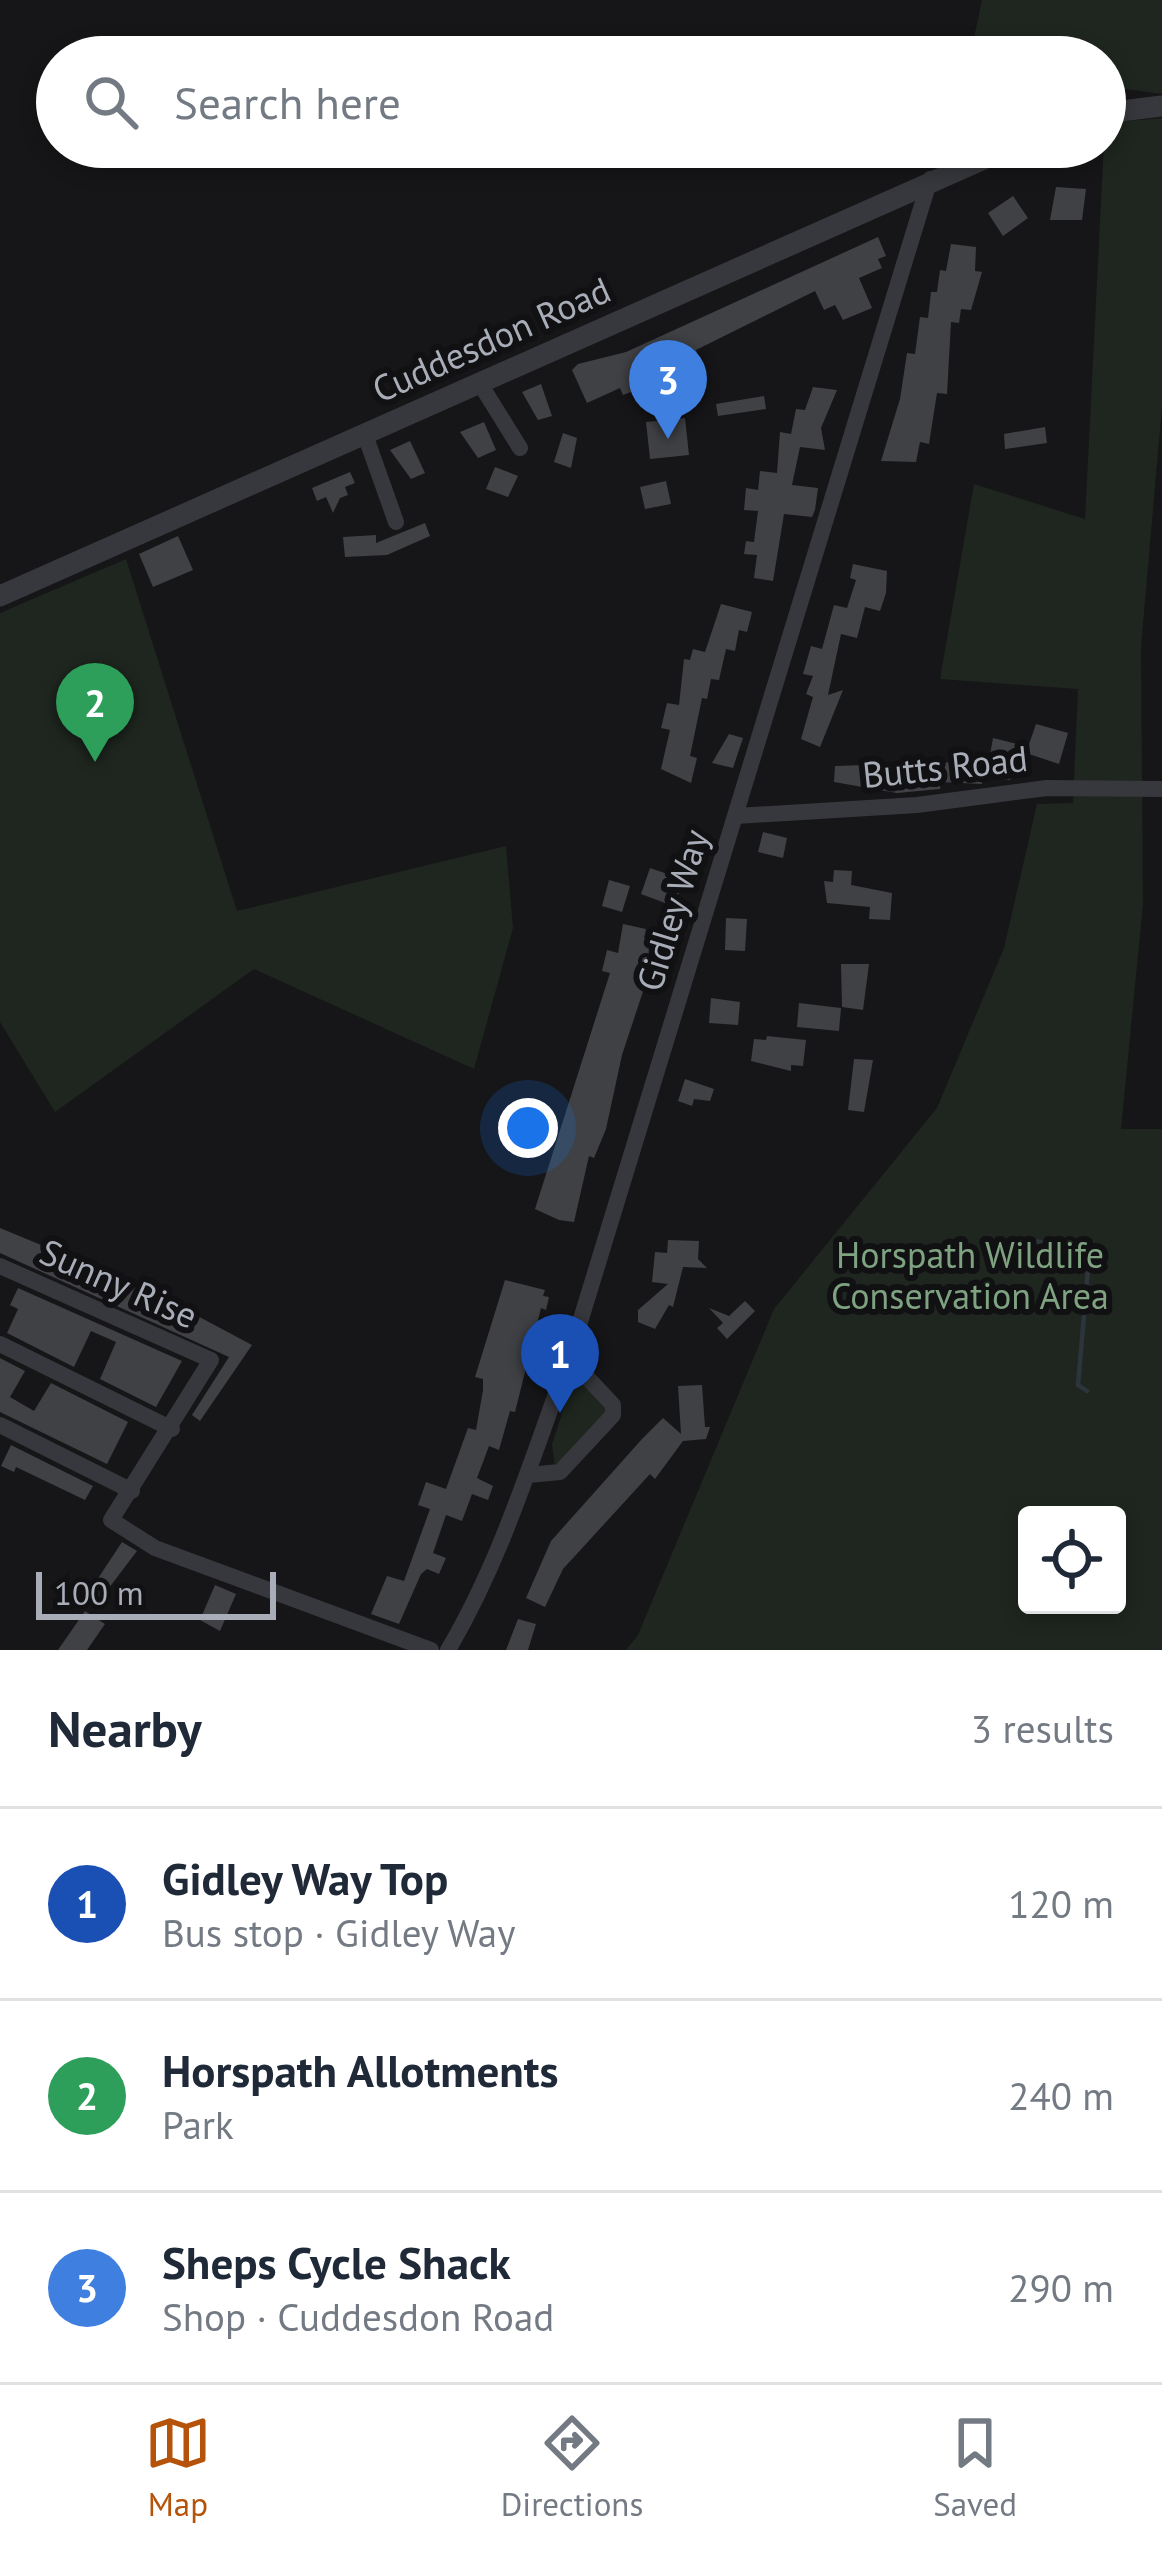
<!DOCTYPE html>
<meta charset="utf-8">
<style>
body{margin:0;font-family:"PT Sans",sans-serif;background:#f6f6f7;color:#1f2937}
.controls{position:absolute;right:36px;bottom:36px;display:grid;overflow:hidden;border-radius:12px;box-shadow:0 6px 18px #0003}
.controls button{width:108px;height:108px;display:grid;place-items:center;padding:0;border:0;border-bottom:3px solid #e0e1e3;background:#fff;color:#1f2937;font:60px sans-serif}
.scale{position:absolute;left:36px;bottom:30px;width:240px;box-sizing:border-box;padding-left:12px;border:6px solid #a8adb8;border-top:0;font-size:33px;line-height:42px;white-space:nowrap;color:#a8adb8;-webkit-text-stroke:9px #111113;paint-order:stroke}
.you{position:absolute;left:528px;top:1128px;width:42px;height:42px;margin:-30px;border:9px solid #fff;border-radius:50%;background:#1a73e8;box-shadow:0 0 0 18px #1a73e833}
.badge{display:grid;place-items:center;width:78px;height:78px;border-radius:50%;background:#b45309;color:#fff;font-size:39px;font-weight:700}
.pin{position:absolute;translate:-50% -99px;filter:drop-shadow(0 3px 6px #0008)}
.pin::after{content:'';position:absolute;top:63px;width:42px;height:36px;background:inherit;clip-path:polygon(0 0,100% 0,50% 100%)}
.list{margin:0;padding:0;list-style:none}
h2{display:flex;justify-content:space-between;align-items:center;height:156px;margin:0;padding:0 48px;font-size:51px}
h2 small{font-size:39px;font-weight:400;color:#747a83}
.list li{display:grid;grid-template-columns:78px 1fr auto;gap:36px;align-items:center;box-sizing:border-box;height:192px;padding:0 48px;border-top:3px solid #e0e1e3}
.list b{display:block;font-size:45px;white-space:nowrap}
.list p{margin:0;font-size:39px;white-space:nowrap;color:#747a83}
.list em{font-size:39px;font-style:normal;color:#747a83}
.icon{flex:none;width:66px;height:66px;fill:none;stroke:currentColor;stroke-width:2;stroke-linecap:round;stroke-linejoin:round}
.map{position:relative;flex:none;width:1162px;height:1650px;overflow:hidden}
.search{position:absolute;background:#fff;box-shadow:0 6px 18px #0003;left:36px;right:36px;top:36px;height:132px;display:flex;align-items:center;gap:30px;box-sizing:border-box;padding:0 42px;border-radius:66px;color:#747a83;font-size:45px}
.sheet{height:732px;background:#fff}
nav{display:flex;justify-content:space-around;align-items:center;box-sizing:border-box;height:168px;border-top:3px solid #e0e1e3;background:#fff;font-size:33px;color:#747a83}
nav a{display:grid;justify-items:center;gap:6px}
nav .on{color:#b45309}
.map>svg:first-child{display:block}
.green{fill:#1e261f;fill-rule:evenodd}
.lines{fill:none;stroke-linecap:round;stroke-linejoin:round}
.stream{stroke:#2c353c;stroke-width:4.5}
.building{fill:#404145}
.minor{stroke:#37383d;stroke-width:16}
.tertiary{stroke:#37383d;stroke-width:21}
.labels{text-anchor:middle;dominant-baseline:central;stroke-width:12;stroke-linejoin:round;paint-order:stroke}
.street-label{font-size:36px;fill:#a8adb8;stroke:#111113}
.park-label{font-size:36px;fill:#7fa381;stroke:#111113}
</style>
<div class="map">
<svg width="1162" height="1650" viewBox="0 0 1162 1650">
<rect width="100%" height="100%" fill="#161618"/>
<!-- green -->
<path class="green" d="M 982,0 L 1162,0 L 1162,94 L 1119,88 L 1105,94 L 1105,57 L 970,57 Z
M 1162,118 L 1162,406 L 1141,647 L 1143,904 L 1121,1129 L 1162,1129 L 1162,1650 L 626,1650 L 638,1635 L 774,1309 L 937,1108 L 1004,948 L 1037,804 L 1073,803 L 1078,689 L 940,679 L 974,484 L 1085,519 L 1105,123 ZM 1027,1515 L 1117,1515 L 1117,1605 L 1027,1605 Z
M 126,559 L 237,911 L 506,846 L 513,928 L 474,1069 L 254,969 L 55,1112 L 0,1022 L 0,613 Z
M 583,1384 L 603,1402 L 607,1416 L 555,1468 L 552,1444 L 571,1387 Z"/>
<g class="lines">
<!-- stream -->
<path class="stream" d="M 1033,1241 L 1070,1246 L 1089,1258 L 1078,1385 L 1087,1391"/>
</g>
<!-- building -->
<path class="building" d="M 1056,187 L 1086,189 L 1082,220 L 1050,220 Z
M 1013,196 L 1028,218 L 1003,236 L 988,213 Z
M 878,237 L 886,256 L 878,259 L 882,268 L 859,278 L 872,308 L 843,320 L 835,305 L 824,310 L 815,291 L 696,350 L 698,356 L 633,377 L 639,389 L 623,395 L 620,388 L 587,403 L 572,370 L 578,364 L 626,352 Z
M 951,244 L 976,247 L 975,271 L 982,272 L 971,310 L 961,309 L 959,323 L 951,322 L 947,394 L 937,393 L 929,444 L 920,442 L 916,462 L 881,461 L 900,399 L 907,353 L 915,354 L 920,317 L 928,318 L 931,292 L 937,292 L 940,270 L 946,271 Z
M 541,384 L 552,416 L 538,420 L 522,392 Z
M 813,387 L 837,390 L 821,428 L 825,450 L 800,447 L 792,485 L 818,488 L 815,510 L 812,517 L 784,514 L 773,581 L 754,578 L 757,555 L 744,554 L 746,541 L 754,542 L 758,511 L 744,510 L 746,488 L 758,490 L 760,471 L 777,473 L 780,432 L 791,434 L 796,409 L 805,410 Z
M 764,396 L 766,409 L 718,416 L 716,404 Z
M 685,418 L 689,455 L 650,459 L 646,422 Z
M 484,422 L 496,450 L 478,458 L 460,432 Z
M 1045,427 L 1047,443 L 1005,449 L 1004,434 Z
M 563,433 L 577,438 L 571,468 L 554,462 Z
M 410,441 L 425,473 L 411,479 L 390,450 Z
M 495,467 L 518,476 L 508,497 L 486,489 Z
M 350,472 L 355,483 L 345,487 L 348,495 L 340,498 L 333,513 L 326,497 L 317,501 L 312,488 Z
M 666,481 L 671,504 L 645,509 L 640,487 Z
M 425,523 L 430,536 L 387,555 L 345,557 L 343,537 L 376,535 L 376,543 Z
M 178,536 L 193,570 L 153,587 L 139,554 Z
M 853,564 L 887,571 L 886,593 L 880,611 L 865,607 L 857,638 L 841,634 L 828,695 L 843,690 L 820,747 L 801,739 L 813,697 L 806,694 L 813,676 L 803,674 L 811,646 L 822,649 L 834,605 L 847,608 L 856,580 L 850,578 Z
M 721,604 L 752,612 L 747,632 L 739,630 L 735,651 L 726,649 L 719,680 L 711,679 L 707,699 L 702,698 L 690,756 L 697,758 L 691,783 L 661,769 L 670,730 L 661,728 L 667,703 L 679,705 L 684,659 L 690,660 L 693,649 L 705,652 Z
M 1036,724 L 1068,733 L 1059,764 L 1026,753 Z
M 729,734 L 743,738 L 733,768 L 712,763 Z
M 993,738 L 1017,744 L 1010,780 L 982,776 L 982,784 L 941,782 L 940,789 L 897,793 L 834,782 L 835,766 L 959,762 L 970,753 L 990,755 Z
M 763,832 L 787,838 L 783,858 L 758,852 Z
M 650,868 L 685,880 L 673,906 L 641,894 Z
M 834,870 L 852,871 L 851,885 L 892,893 L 890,920 L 869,919 L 870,907 L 827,903 L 824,881 L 833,882 Z
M 609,880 L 630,886 L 622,912 L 602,906 Z
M 726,918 L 747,919 L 745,951 L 725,950 Z
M 623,924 L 646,929 L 644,938 L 657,940 L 655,955 L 622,1055 L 606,1129 L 594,1158 L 589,1156 L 574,1222 L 559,1220 L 535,1209 L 610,973 L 602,971 L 607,950 L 618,953 Z
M 841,964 L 869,964 L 863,1010 L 842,1007 Z
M 711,998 L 740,1002 L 738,1025 L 709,1023 Z
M 799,1003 L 841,1008 L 839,1031 L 797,1027 Z
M 767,1036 L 806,1040 L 803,1066 L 791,1065 L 791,1071 L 751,1061 L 754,1039 L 766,1040 Z
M 854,1059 L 873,1060 L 864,1112 L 848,1110 Z
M 685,1079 L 714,1089 L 710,1101 L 694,1099 L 692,1106 L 678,1101 Z
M 0,1228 L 145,1288 L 252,1345 L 200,1421 L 192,1415 L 229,1357 L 0,1253 Z
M 668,1240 L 699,1241 L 698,1259 L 707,1268 L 683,1267 L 673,1307 L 669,1305 L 655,1329 L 638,1322 L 638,1310 L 668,1284 L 652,1282 L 655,1252 L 667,1253 Z
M 505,1280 L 545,1290 L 543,1296 L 549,1297 L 546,1310 L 541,1308 L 515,1412 L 510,1411 L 499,1450 L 489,1446 L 477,1478 L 493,1486 L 488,1500 L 472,1494 L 462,1521 L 446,1515 L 433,1553 L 446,1558 L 439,1574 L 427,1569 L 421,1574 L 399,1624 L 371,1614 L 387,1576 L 404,1581 L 430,1509 L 418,1505 L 426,1482 L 446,1489 L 468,1428 L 476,1430 L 483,1390 L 483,1379 L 475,1377 Z
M 18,1288 L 182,1361 L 156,1407 L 100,1379 L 116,1342 L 91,1331 L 74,1367 L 7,1333 L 18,1309 L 10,1305 Z
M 745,1301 L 755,1311 L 727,1339 L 717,1328 L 723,1323 L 709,1308 L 729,1316 Z
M 0,1358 L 25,1371 L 10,1397 L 34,1411 L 51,1383 L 128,1422 L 107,1464 L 0,1412 Z
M 702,1385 L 705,1427 L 710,1427 L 706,1439 L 683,1441 L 655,1479 L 650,1474 L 563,1569 L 545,1607 L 526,1598 L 551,1541 L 642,1439 L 663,1418 L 681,1434 L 678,1386 Z
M 11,1445 L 93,1486 L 85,1500 L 16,1467 L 14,1472 L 1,1466 Z
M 122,1542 L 137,1551 L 96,1605 L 85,1598 Z
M 215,1585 L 236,1594 L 220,1631 L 200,1620 Z
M 85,1611 L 105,1624 L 87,1650 L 58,1650 Z
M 518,1619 L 536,1624 L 528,1650 L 506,1650 Z"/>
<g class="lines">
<!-- minor -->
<path class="minor" d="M 479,382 L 520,448
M 364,432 L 396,522
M 736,816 L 917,805 L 1047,788 L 1162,789
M 0,1266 L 211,1360 L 111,1520 L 155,1548 L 431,1650
M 0,1344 L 172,1429
M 0,1425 L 132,1491
M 528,1475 L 560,1472 L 613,1415 L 613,1405 L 569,1358
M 448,1650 C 502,1559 532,1457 569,1358 L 930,179"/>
<!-- tertiary -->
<path class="tertiary" d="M 1105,113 L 1162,106
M 0,596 L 1011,147"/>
</g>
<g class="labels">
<!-- street labels -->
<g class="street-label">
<text transform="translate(491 339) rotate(-24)">Cuddesdon Road</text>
<text transform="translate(945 766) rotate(-6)">Butts Road</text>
<text transform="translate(672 910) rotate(-73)">Gidley Way</text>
<text transform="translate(119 1283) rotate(24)">Sunny Rise</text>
</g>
<!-- park labels -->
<g class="park-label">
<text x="970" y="1254">Horspath Wildlife<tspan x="970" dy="41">Conservation Area</tspan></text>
</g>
</g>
</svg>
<div class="controls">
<button><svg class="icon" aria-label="locate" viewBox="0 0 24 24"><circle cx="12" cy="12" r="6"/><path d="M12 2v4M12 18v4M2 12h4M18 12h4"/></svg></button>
</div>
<div class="scale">100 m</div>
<div class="you"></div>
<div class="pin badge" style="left:560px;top:1413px;background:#1a4fb4">1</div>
<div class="pin badge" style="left:95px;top:762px;background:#2e9e5b">2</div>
<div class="pin badge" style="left:668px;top:439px;background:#3f7fe0">3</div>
<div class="search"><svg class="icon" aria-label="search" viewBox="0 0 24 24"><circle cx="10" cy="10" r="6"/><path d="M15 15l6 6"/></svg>Search here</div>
</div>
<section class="sheet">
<h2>Nearby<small>3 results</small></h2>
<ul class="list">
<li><span class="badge" style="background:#1a4fb4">1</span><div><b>Gidley Way Top</b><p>Bus stop · Gidley Way</p></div><em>120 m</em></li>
<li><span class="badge" style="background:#2e9e5b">2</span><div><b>Horspath Allotments</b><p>Park</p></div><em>240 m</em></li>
<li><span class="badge" style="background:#3f7fe0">3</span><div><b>Sheps Cycle Shack</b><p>Shop · Cuddesdon Road</p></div><em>290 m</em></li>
</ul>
</section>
<nav>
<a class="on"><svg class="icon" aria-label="map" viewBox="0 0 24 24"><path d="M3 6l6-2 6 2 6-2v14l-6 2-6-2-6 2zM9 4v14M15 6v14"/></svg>Map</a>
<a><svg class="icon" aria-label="directions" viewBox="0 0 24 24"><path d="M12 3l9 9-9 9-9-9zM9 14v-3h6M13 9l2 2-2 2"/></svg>Directions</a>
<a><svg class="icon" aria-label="saved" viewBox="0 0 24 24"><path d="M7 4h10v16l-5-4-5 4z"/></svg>Saved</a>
</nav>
